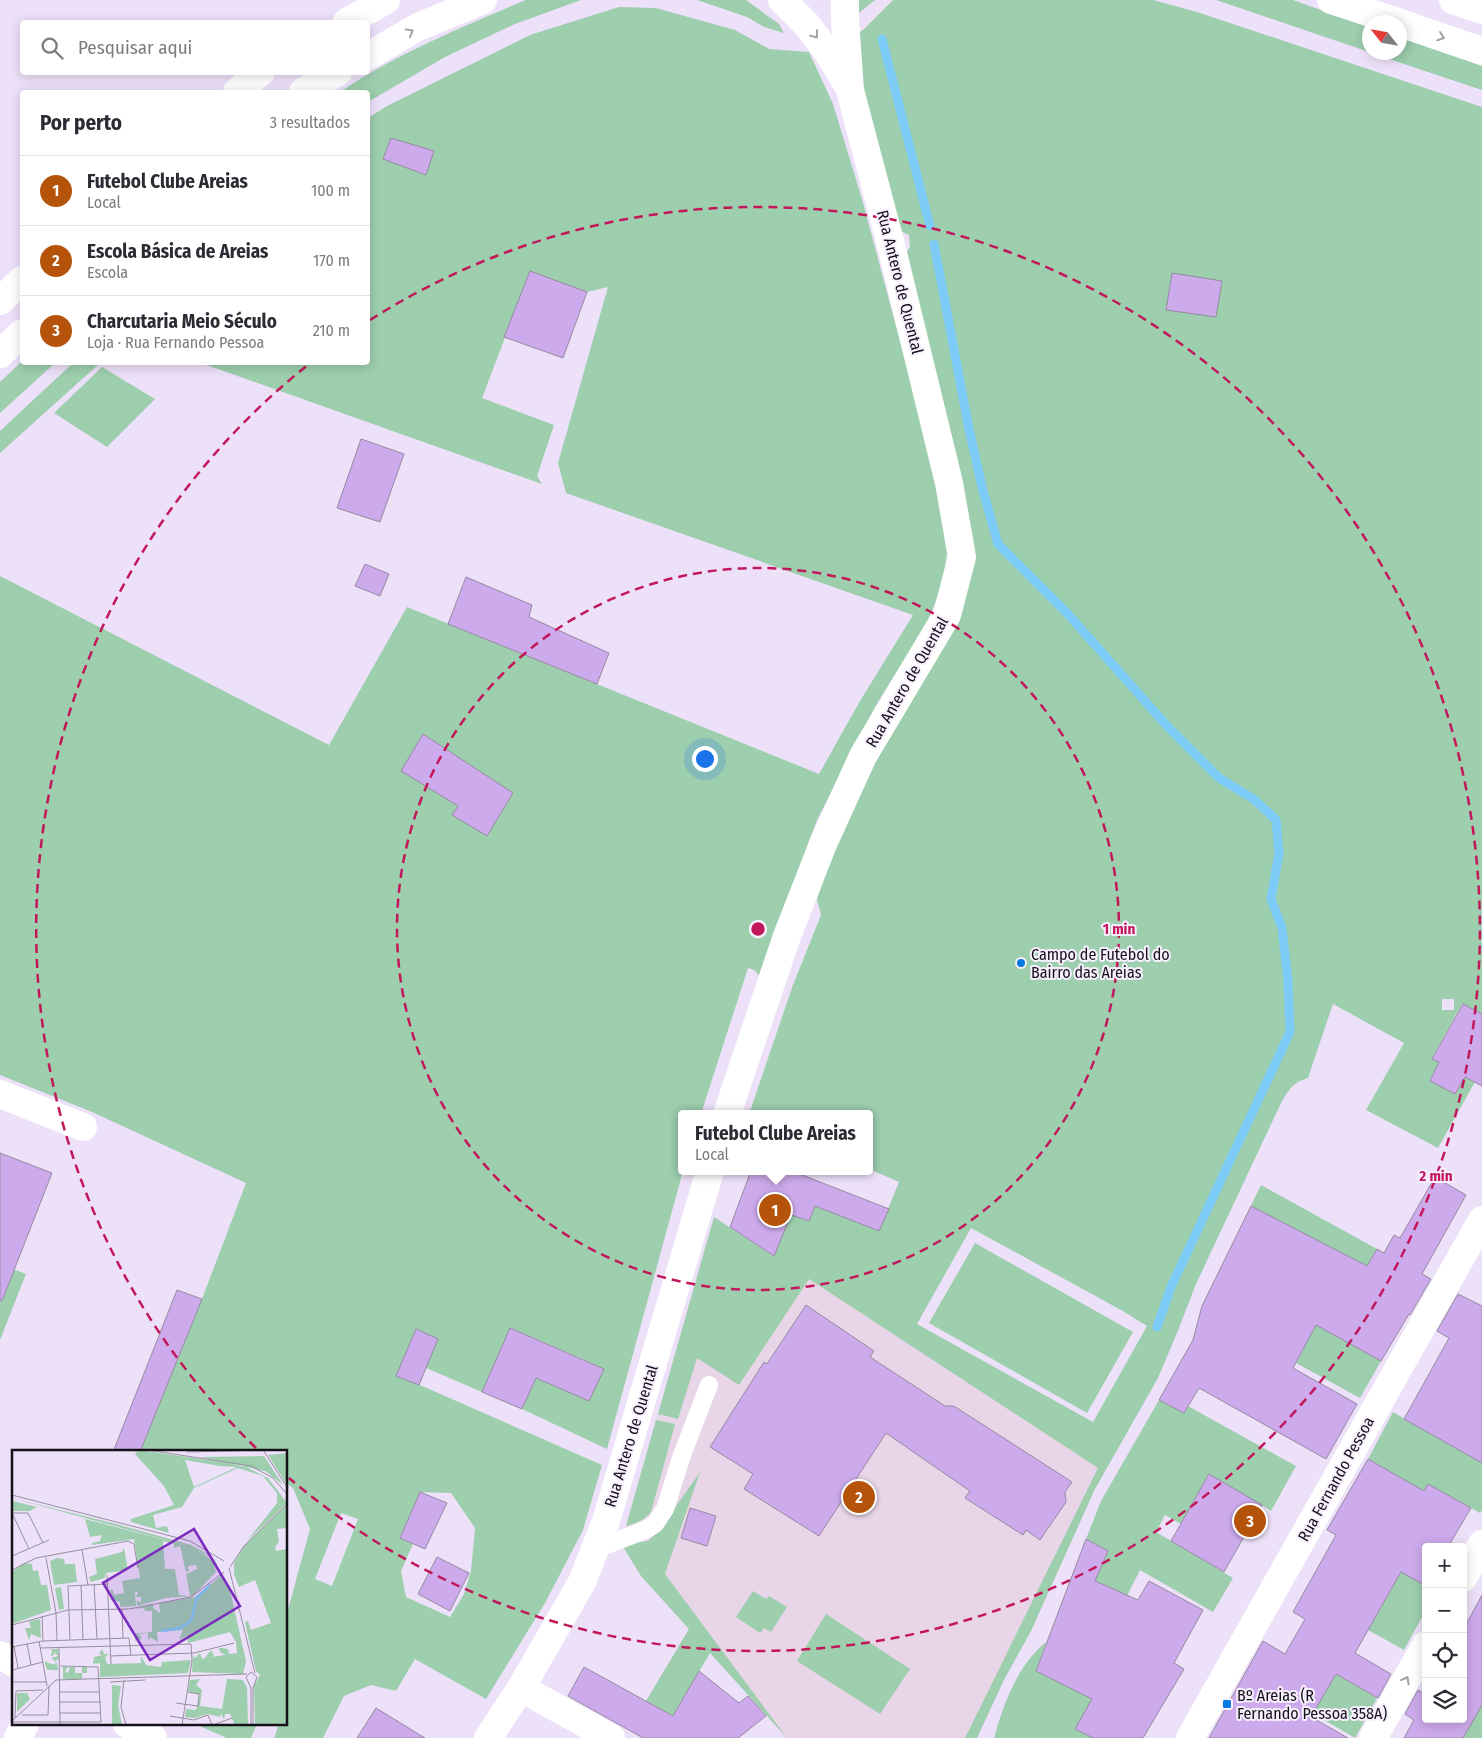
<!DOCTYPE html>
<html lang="pt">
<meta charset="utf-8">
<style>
body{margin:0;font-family:"Fira Sans Condensed",sans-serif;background:#f2f2f3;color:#2b2b33}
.controls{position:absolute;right:15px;bottom:15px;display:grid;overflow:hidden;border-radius:5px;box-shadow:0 2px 12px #0003}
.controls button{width:45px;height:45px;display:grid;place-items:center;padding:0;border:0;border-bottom:1px solid #e1e1e2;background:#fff;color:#2b2b33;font:25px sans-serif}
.compass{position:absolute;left:1362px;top:15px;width:45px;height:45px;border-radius:50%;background:#fff;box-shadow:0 2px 12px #0003;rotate:301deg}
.you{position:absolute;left:704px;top:758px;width:18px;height:18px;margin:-12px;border:4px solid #fff;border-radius:50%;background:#1a73e8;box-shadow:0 0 0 8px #1a73e833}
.badge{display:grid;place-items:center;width:32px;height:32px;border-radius:50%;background:#b45309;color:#fff;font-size:16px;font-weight:700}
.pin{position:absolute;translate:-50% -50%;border:2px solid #fff;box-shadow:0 1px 5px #0006}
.popup{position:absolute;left:678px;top:1110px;width:195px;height:65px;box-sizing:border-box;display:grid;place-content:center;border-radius:5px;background:#fff;filter:drop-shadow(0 1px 4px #0005);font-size:16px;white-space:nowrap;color:#7c7c81}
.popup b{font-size:19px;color:#2b2b33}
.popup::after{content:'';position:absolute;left:50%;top:100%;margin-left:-10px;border:10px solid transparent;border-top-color:#fff}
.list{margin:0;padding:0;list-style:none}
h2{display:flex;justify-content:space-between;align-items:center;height:65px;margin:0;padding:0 20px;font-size:21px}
h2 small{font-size:16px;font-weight:400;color:#7c7c81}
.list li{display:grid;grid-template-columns:32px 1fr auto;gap:15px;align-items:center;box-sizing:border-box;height:70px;padding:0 20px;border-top:1px solid #e1e1e2}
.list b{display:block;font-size:19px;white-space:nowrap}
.list p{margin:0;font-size:16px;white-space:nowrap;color:#7c7c81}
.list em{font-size:16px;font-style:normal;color:#7c7c81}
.icon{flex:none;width:28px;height:28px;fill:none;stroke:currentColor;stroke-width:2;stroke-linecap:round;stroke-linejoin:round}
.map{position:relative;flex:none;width:1482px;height:1738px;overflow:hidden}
.search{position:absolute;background:#fff;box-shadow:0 2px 12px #0003;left:20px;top:20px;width:350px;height:55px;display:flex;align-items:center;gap:12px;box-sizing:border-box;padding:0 18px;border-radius:5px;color:#7c7c81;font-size:19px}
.panel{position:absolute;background:#fff;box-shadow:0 2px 12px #0003;left:20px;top:90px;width:350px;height:275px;border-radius:5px}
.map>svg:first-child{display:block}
.education{fill:#e8d6e8}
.green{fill:#9dceae;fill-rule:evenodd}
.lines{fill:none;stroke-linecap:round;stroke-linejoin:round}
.stream{stroke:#7dccf7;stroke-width:9}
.building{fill:#cdaaec;stroke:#958aa0}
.lane{stroke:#fff;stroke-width:18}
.street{stroke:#fff;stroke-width:28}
.primary{stroke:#fff;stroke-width:28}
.oneway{stroke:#a1a0a3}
.ring{fill:none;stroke:#c2185b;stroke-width:2.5;stroke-dasharray:9 6}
.poi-dot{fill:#0879e0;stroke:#f8f0ff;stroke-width:2}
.labels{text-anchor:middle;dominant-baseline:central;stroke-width:4;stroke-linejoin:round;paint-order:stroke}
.street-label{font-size:16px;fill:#151119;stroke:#f8f0ff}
.poi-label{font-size:16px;fill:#151119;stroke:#f8f0ff;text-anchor:start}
.inset-river{fill:none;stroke:#7dccf7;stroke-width:2.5}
.inset-road{fill:none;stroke:#978e9f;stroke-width:1}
.view{fill:#7b2cbf;fill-opacity:0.15;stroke:#7b2cbf;stroke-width:2.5}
.inset-edge{fill:none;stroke:#151119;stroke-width:2.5}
.centre{fill:#c2185b;stroke:#f8f0ff;stroke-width:2.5}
.ring-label{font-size:15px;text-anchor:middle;font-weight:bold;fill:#c2185b;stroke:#f8f0ff;stroke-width:4;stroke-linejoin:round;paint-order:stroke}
</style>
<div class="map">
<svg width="1482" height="1738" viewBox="0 0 1482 1738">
<rect width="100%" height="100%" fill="#ede1f9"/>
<!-- education -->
<path class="education" d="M 714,1217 L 1099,1468 L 965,1738 L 787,1738 L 641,1576 L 626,1526 Z"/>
<!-- green -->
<path class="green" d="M 526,0 L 581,0 L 515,24 L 445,57 L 368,102 L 368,92 L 340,92 C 398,53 462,27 526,0 Z
M 697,0 L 746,0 L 779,24 L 784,33 L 764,27 L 747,17 Z
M 858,0 L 875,0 L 855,16 Z
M 893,0 L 1153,0 L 1197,12 L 1482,107 L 1482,1014 L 1462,1004 L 1432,1058 L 1439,1062 L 1430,1080 L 1455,1094 L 1465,1077 L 1475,1082 L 1438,1148 L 1366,1110 L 1404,1043 L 1333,1004 L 1308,1078 C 1294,1082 1289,1089 1282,1101 L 1196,1284 L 1177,1333 L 1158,1378 L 1095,1489 L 1031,1631 L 1004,1680 L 977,1738 L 965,1738 L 1098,1468 L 809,1279 L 739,1385 L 697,1358 L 678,1419 L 658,1414 L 714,1217 L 773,1256 L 791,1215 L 809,1221 L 815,1206 L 879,1231 L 899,1182 L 869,1169 L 869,1114 L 749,1114 L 793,985 L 821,915 L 817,899 L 830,861 L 861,788 L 892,732 L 944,647 L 964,604 L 905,255 L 910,247 L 909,235 L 901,231 L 851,49 L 851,39 L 864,29 ZM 1442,999 L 1454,999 L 1454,1010 L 1442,1010 ZM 971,1228 L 1121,1310 L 1147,1326 L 1093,1422 L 917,1324 Z
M 1216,0 L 1293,0 L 1369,27 L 1369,52 Z
M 619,7 L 656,8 L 735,30 L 769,49 L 809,52 L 833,104 L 862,199 L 934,468 L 947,553 L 943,582 L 929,619 L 875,707 L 817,820 L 759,975 L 754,970 L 748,968 L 701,1114 L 681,1114 L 681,1171 L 683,1171 L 607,1449 L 522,1409 L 536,1378 L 589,1401 L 603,1368 L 511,1328 L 482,1392 L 426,1368 L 438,1339 L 416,1329 L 397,1375 L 602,1465 L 583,1530 L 545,1603 L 486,1699 L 415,1659 L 396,1691 L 371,1685 L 344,1696 L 323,1738 L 274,1738 L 279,1724 L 286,1724 L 286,1617 L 310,1529 L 293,1488 L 286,1483 L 286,1452 L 140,1452 L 202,1299 L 246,1183 L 92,1112 L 0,1075 L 0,576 L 329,745 L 407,607 L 819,774 L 860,701 L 913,615 L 566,493 L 558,463 L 608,287 L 587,292 L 530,272 L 482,398 L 554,425 L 537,476 L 542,484 L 201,363 L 368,362 L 368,118 L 387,106 L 530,35 ZM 420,1492 L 451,1493 L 475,1528 L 471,1571 L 464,1594 L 450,1617 L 406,1597 L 401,1571 L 413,1544 L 400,1538 ZM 341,1513 L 358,1519 L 332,1586 L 315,1579 Z
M 1400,37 L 1482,66 L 1482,90 L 1371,53 L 1400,52 Z
M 22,361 L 22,362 L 55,363 L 0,413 L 0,382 Z
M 74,362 L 100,363 L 0,453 L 0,431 Z
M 102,367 L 155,399 L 107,447 L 54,413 Z
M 1261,1185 L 1377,1249 L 1367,1266 L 1295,1229 L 1245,1218 Z
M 975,1243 L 1133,1332 L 1087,1413 L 929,1323 Z
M 0,1264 L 26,1274 L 0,1340 Z
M 1240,1283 L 1381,1361 L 1360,1398 L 1296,1363 L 1304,1348 L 1290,1341 Z
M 1159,1400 L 1184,1413 L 1188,1406 L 1296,1466 L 1271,1511 L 1262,1505 L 1181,1524 L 1165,1515 L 1156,1532 L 1233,1578 L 1213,1612 L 1140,1570 L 1127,1596 L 1095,1581 L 1108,1551 L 1086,1539 L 1101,1501 Z
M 1393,1412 L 1482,1463 L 1482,1510 L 1480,1513 L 1428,1484 L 1407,1523 L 1400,1478 L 1368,1459 Z
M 656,1420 L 675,1424 L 651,1512 C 643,1521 637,1523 626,1526 Z
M 700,1472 L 665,1574 L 787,1738 L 710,1653 L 673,1716 L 646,1701 L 689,1629 L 641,1576 L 622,1545 L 648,1541 L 658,1532 Z
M 1401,1571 L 1426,1586 L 1426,1610 L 1404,1650 L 1368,1630 Z
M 753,1591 L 766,1599 L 769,1596 L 787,1607 L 771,1632 L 764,1628 L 760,1633 L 736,1617 Z
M 826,1614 L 910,1669 L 880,1714 L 797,1661 Z
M 1046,1642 L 1036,1671 L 1057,1682 L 1112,1665 L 1076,1729 L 1093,1738 L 994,1738 C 1004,1703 1017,1666 1046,1642 Z
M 1336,1674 L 1377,1698 L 1355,1738 L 1307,1710 Z
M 1482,1705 L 1482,1738 L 1452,1738 L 1470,1726 Z
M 195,1724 L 257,1724 L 251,1738 L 227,1738 Z"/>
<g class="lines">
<!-- stream -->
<path class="stream" d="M 882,39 L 930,226
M 934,244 L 969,429 L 983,491 L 998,544 L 1066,612 L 1168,727 L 1219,778 L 1255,800 L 1276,820 L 1279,853 L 1271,899 L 1282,928 L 1288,982 L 1290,1032 L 1171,1287 L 1157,1327"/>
</g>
<!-- building -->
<path class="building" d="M 391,138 L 434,151 L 426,175 L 383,159 Z
M 530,271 L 587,292 L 563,358 L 504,337 Z
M 1172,273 L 1222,281 L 1216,317 L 1166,310 Z
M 361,439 L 404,454 L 380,522 L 337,508 Z
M 365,564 L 389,574 L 380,596 L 355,586 Z
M 466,577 L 532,605 L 529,617 L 609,653 L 597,684 L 448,624 Z
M 423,734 L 513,793 L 487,836 L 452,815 L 458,806 L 401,771 Z
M 1463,1004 L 1482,1014 L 1482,1086 L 1465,1077 L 1455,1094 L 1430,1081 L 1439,1062 L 1432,1059 Z
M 0,1153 L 52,1173 L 2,1301 L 0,1301 Z
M 751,1171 L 792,1171 L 889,1209 L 879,1231 L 815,1206 L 809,1221 L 791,1215 L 774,1256 L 730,1227 Z
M 1435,1177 L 1466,1195 L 1422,1274 L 1431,1279 L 1410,1315 L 1409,1314 L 1381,1361 L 1316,1325 L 1293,1368 L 1357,1404 L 1326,1459 L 1199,1388 L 1184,1413 L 1159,1400 L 1193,1340 L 1202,1306 L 1251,1206 L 1367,1266 L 1377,1249 L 1384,1253 L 1394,1235 L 1400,1238 Z
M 177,1290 L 202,1299 L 140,1452 L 113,1452 Z
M 1458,1294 L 1482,1306 L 1482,1463 L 1404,1419 L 1449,1338 L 1437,1331 Z
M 806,1305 L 874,1351 L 870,1357 L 945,1406 L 953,1406 L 957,1408 L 1072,1482 L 1065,1492 L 1066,1502 L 1040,1540 L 1026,1530 L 1023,1535 L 965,1498 L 970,1491 L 886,1433 L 819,1536 L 744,1489 L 753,1474 L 710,1447 L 764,1362 L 767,1364 Z
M 510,1328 L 604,1369 L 589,1401 L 536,1378 L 522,1409 L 482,1392 Z
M 416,1329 L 438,1339 L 419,1385 L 396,1376 Z
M 1368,1459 L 1424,1491 L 1428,1484 L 1471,1508 L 1448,1547 L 1426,1547 L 1426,1586 L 1401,1572 L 1355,1653 L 1391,1674 L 1378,1698 L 1336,1674 L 1311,1717 L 1348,1738 L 1209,1738 L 1263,1641 L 1285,1654 L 1305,1619 L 1293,1612 L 1336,1535 L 1327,1530 Z
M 1209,1474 L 1262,1505 L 1224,1572 L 1171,1541 Z
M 420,1492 L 447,1503 L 425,1549 L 400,1538 Z
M 690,1508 L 716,1516 L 707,1546 L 681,1538 Z
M 1086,1539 L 1108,1551 L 1095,1581 L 1138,1600 L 1149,1581 L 1203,1610 L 1174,1663 L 1184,1669 L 1143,1738 L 1093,1738 L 1075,1729 L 1092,1699 L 1036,1671 Z
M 437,1557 L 469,1573 L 450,1611 L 418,1594 Z
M 1482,1595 L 1482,1705 L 1463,1738 L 1404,1738 L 1414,1720 L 1405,1714 L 1418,1690 L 1426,1695 L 1426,1719 L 1463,1719 L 1463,1630 Z
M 584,1667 L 673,1716 L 699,1671 L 739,1703 L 748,1696 L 766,1716 L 738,1738 L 643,1738 L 568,1696 Z
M 376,1708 L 425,1738 L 357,1738 Z"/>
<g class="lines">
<!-- lane -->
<path class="lane" d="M 596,1549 L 645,1530 L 655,1524 L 665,1509 L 682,1455 L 709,1385"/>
<!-- street -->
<path class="street" d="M 782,0 L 807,25 L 827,51 L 847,84
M 0,1094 L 83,1127
M 727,1114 L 787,936 L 823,844 L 863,756 L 947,615 L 962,557 L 949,483 L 891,245 L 850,90 L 845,20 L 845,0
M 1463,1578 L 1482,1544
M 0,1655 L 14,1663
M 521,1688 L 611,1738
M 127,1724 L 153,1738
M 18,1738 L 25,1724
M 488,1738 L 521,1688 L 582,1582 L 606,1521 L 710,1171
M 1190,1738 L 1482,1220
M 1373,1738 L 1426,1645"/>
<!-- primary -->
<path class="primary" d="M 1331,0 L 1398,22
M 1453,0 L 1482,10
M 347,22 L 386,0
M 1400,23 L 1482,51
M 368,56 L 418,27 L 483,0
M 237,92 L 261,72
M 303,92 L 338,72
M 0,301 L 22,280
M 0,354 L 22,333"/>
</g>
<!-- one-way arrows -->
<defs><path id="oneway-chevron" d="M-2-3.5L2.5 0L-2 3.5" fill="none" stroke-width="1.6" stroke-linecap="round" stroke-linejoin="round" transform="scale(1.25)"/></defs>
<g class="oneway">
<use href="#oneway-chevron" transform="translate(410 32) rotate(-29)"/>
<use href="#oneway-chevron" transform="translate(815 35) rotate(53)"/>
<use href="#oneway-chevron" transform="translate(1441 37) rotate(19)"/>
<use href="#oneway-chevron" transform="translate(1406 1680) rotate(-61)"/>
</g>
<!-- distance rings -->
<g class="ring">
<circle cx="758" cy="929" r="361"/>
<path d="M256 1448A722 722 0 0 1 309 364M370 320A722 722 0 1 1 289 1478"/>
</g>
<!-- markers -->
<g class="poi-dot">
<circle cx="1021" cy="963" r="5"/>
<rect x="1222" y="1699" width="10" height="10" rx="2.5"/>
</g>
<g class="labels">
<!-- street labels -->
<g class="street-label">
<text transform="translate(900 282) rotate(76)">Rua Antero de Quental</text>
<text transform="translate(907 682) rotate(-60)">Rua Antero de Quental</text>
<text transform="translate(631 1436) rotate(-73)">Rua Antero de Quental</text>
<text transform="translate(1336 1479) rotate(-61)">Rua Fernando Pessoa</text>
</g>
<!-- poi labels -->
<g class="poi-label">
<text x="1031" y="954">Campo de Futebol do<tspan x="1031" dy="18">Bairro das Areias</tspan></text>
<text x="1237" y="1695">Bº Areias (R<tspan x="1237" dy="18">Fernando Pessoa 358A)</tspan></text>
</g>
</g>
<!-- overview -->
<g transform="translate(12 1450)">
<rect width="275" height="275" fill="#ede1f9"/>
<path d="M 127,0 L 230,15 L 256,28 L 275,53 L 235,91 L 265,53 L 265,43 L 251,26 L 226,18 L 182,38 L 170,57 L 141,65 L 144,78 L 155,76 L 157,83 L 119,72 L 119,69 L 162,55 L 152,36 L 123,4 ZM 173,10 L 208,16 L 225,17 L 182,37 ZM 275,3 L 274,18 L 275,35 L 256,5 ZM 252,6 L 271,35 L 253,21 L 188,7 ZM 0,48 L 104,74 L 179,95 L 192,102 L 202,109 L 205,114 L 205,121 L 203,113 L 201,109 L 185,100 L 201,111 L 204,122 L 181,146 L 154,148 L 125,156 L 125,150 L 129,153 L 129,147 L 124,147 L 126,142 L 123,142 L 124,156 L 108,157 L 108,152 L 98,150 L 101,147 L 98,140 L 101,140 L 102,145 L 112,143 L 110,131 L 128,128 L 122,89 L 80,95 L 80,93 L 88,91 L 90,85 L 78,87 L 73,69 L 180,97 ZM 151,91 L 162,94 L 162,98 L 168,96 L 174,122 L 177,121 L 176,116 L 184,115 L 185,119 L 174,124 L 178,146 L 167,145 L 163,119 L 153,119 ZM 0,51 L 4,52 L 25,57 L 18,61 L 0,61 ZM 275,54 L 275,78 L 265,79 L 267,92 L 263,97 L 264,101 L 274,99 L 275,101 L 275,275 L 243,275 L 242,236 L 248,225 L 244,221 L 233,172 L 236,171 L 239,180 L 259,173 L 243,130 L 227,137 L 222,124 L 222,113 L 232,96 ZM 112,98 L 116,120 L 94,123 L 93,128 L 79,132 L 77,127 L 85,124 L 83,109 L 110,102 ZM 45,108 L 52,109 L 53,114 L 63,114 L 65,132 L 42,135 L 38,111 ZM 12,113 L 20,114 L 21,121 L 26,120 L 29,135 L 35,135 L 39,160 L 0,174 L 0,122 ZM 210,125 L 217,136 L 234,211 L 231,224 L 180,222 L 181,205 L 183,208 L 188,203 L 190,209 L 193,208 L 199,200 L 202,206 L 198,207 L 213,205 L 208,202 L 207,198 L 210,198 L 216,199 L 217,204 L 225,203 L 224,192 L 218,182 L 176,193 L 175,186 L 167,190 L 171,180 L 145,182 L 146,192 L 138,187 L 136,192 L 136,183 L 127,184 L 130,189 L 123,191 L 124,184 L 118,184 L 140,182 L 140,161 L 133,161 L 132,158 L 122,159 L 141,154 L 141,158 L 148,163 L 147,153 L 183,147 ZM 49,137 L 52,159 L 47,160 L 43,138 ZM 28,169 L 29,188 L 19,184 L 17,190 L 13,178 L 19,178 L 17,171 ZM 37,199 L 46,199 L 47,209 L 44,210 L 46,220 L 35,220 L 32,211 L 42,215 L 44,212 L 39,208 L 46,206 L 42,202 L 42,205 L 39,206 L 40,200 ZM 90,199 L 92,204 L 97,204 L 93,207 L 95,214 L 129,213 L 129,206 L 134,215 L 149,217 L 150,212 L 179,210 L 176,223 L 88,227 L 88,213 L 81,214 L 82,207 L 91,205 L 87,204 ZM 51,217 L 56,217 L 53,221 L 56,223 L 58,217 L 63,217 L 63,223 L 70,223 L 70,217 L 75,217 L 75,223 L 70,223 L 70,229 L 51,229 ZM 188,229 L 184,235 L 190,240 L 188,256 L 210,259 L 215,229 L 231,230 L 235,238 L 236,275 L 223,275 L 218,264 L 213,264 L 212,270 L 209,263 L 208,267 L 196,264 L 183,268 L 173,267 L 174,259 L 184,260 L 188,245 L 176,241 L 178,230 ZM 100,235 L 109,236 L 106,255 L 110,275 L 100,275 ZM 5,243 L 15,243 L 18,249 L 5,262 Z" fill="#9dceae" fill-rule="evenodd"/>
<path class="inset-river" d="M 149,181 L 168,178 L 179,171 L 185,148 L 198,135"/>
<path class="inset-road" d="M 136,0 L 239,16 L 261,28 L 275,44M 251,0 L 275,37M 175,2 L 254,0M 0,45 L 178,91 L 212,111M 0,63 L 16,63 L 31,93M 0,63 L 17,99M 122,94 L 126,118M 70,100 L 76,135M 0,106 L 37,90M 34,108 L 44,163 L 45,190M 218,117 L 232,96 L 275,54M 217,118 L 243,223M 0,120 L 24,108 L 116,91 L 122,94M 95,125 L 99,214M 82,134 L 85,189M 69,135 L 71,189M 110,159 L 111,188M 30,166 L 31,191M 0,175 L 56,160 L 117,159 L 179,147 L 212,122M 58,190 L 56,136 L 96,134M 27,191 L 35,236M 15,193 L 19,215M 2,196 L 6,218M 0,197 L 31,191 L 117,188 L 119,205M 47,197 L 48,275M 28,198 L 179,194 L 180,211 L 170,275M 98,206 L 182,203 L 222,193M 0,220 L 31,212M 112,230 L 109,257 L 114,275M 0,232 L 35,232M 98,232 L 133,230M 48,242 L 88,242M 48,252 L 89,252M 164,253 L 186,256 L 187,244 L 175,242M 48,263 L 89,263M 10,265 L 36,265 L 37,236M 158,266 L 182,270 L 196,265 L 200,275M 3,268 L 4,241 L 31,240M 0,271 L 44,230 L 235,224M 0,272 L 89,272 L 86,217 L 49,216M 201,275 L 220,268M 239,275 L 239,238 L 234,227 L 239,222 L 245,227 L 241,238 L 241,275"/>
<path class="view" d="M 182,79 L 228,156 L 138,210 L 91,133 Z"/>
<rect width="275" height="275" class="inset-edge"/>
</g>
<circle cx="758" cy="929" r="8" class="centre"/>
<g class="ring-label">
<text x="1119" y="934">1 min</text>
<text x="1436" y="1181">2 min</text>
</g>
</svg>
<div class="controls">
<button>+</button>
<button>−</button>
<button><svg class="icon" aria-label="locate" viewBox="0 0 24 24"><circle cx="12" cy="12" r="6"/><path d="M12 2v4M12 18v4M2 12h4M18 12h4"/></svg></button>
<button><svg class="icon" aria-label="layers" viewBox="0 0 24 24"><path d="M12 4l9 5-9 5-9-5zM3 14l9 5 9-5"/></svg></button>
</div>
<svg class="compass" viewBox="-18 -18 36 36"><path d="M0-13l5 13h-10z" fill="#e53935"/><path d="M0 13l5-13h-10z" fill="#7c7c81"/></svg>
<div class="you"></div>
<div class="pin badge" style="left:775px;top:1210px">1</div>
<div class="popup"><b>Futebol Clube Areias</b>Local</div>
<div class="pin badge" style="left:859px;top:1497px">2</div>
<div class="pin badge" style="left:1250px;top:1521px">3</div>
<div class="search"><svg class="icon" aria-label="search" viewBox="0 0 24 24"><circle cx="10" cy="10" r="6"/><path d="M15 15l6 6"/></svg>Pesquisar aqui</div>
<section class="panel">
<h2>Por perto<small>3 resultados</small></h2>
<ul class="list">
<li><span class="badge">1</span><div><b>Futebol Clube Areias</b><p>Local</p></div><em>100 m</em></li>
<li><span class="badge">2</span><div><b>Escola Básica de Areias</b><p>Escola</p></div><em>170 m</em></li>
<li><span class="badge">3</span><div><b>Charcutaria Meio Século</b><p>Loja · Rua Fernando Pessoa</p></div><em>210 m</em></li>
</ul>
</section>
</div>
